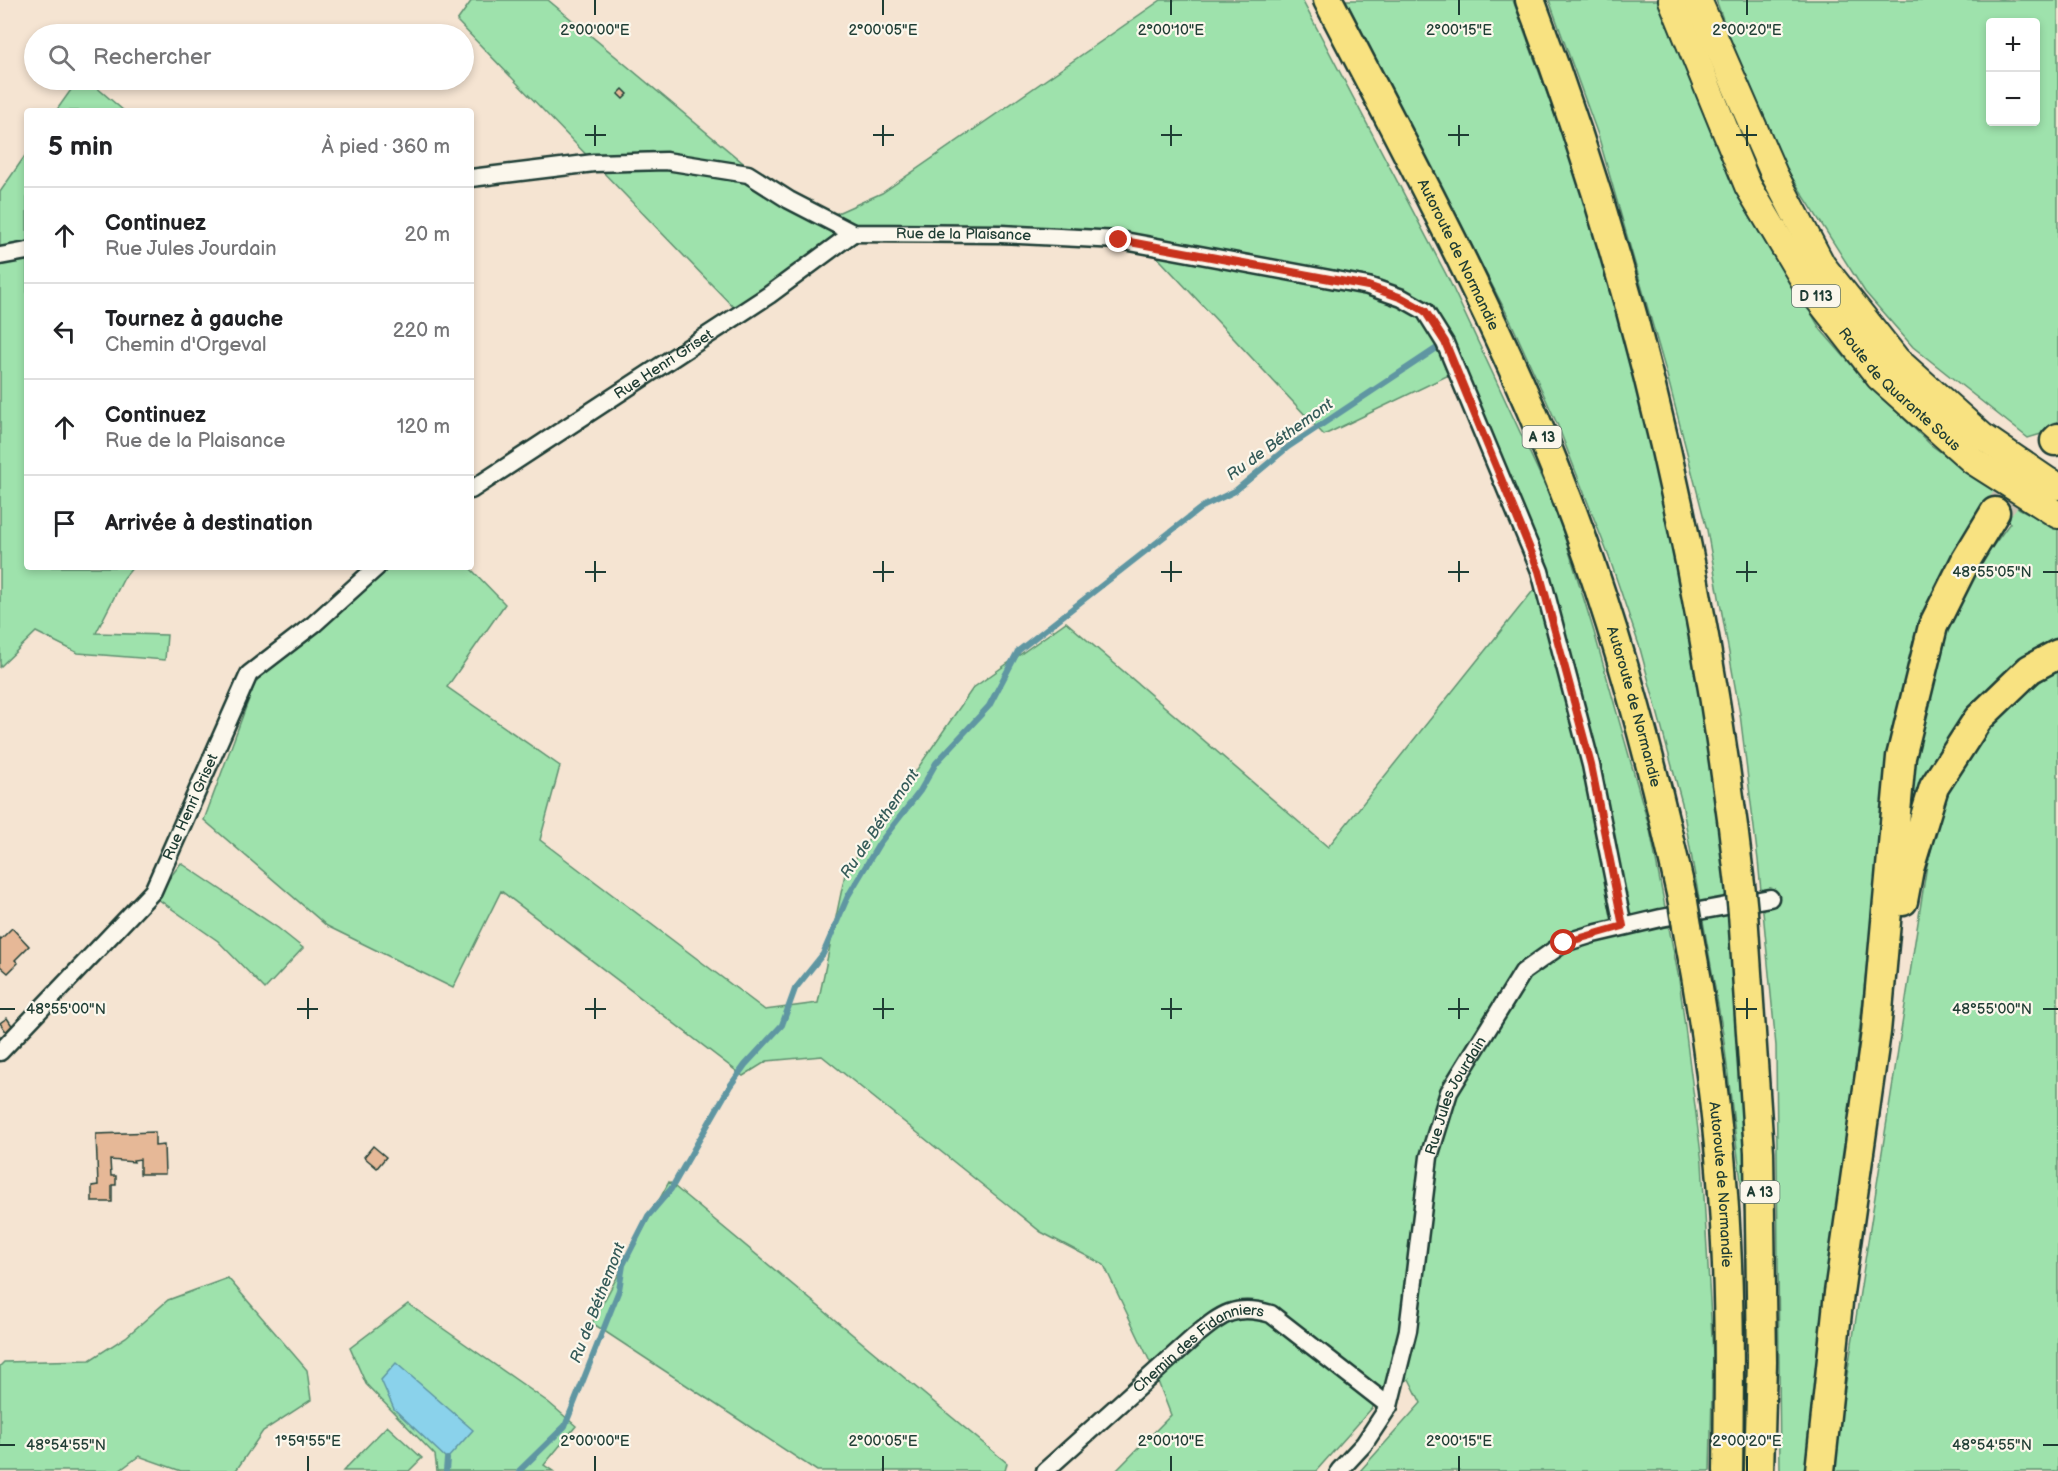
<!DOCTYPE html>
<html lang="fr">
<meta charset="utf-8">
<style>
body{margin:0;font-family:"Balsamiq Sans",sans-serif;background:#f6f6f6;color:#202124}
.controls{position:absolute;right:18px;top:18px;display:grid;overflow:hidden;border-radius:6px;box-shadow:0 3px 9px #0003}
.controls button{width:54px;height:54px;display:grid;place-items:center;padding:0;border:0;border-bottom:2px solid #e0e0e0;background:#fff;color:#202124;font:30px sans-serif}
.stop{position:absolute;width:18px;height:18px;margin:-14px;border:4px solid #c8321e;border-radius:50%;background:#fff}
.stop.end{background:#c8321e;border-color:#fff;box-shadow:0 2px 6px #0008}
.list{margin:0;padding:0;list-style:none}
h2{display:flex;justify-content:space-between;align-items:center;height:78px;margin:0;padding:0 24px;font-size:26px}
h2 small{font-size:20px;font-weight:400;color:#757577}
.list li{display:grid;grid-template-columns:39px 1fr auto;gap:18px;align-items:center;box-sizing:border-box;height:96px;padding:0 24px;border-top:2px solid #e0e0e0}
.list b{display:block;font-size:22px;white-space:nowrap}
.list p{margin:0;font-size:20px;white-space:nowrap;color:#757577}
.list em{font-size:20px;font-style:normal;color:#757577}
.icon{flex:none;width:33px;height:33px;fill:none;stroke:currentColor;stroke-width:2;stroke-linecap:round;stroke-linejoin:round}
.map{position:relative;flex:none;width:2058px;height:1471px;overflow:hidden}
.search{position:absolute;background:#fff;box-shadow:0 3px 9px #0003;left:24px;top:24px;width:450px;height:66px;display:flex;align-items:center;gap:15px;box-sizing:border-box;padding:0 21px;border-radius:33px;color:#757577;font-size:22px}
.panel{position:absolute;background:#fff;box-shadow:0 3px 9px #0003;left:24px;top:108px;width:450px;height:462px;border-radius:6px}
.map>svg:first-child{display:block}
.green{fill:#9ee2ac;stroke:#5e9070;stroke-width:1.5;fill-rule:evenodd}
.water{fill:#8ad2eb;stroke:#5f96a2;stroke-width:1.5}
.lines{fill:none;stroke-linecap:round;stroke-linejoin:round}
.stream{stroke:#5f96a2;stroke-width:6}
.building{fill:#e6b897;stroke:#1f3d34;stroke-width:1.5}
.highway-tunnel{stroke:#cac3b2;stroke-width:28;stroke-dasharray:28 14;stroke-linecap:butt}
.street-casing{stroke:#1f3d34;stroke-width:21}
.primary-casing{stroke:#1f3d34;stroke-width:30}
.highway-casing{stroke:#1f3d34;stroke-width:33}
.street{stroke:#fbf7ec;stroke-width:16}
.primary{stroke:#f8e281;stroke-width:26}
.highway{stroke:#f8e281;stroke-width:28}
.highway-bridge-casing{stroke:#1f3d34;stroke-width:33;stroke-linecap:butt}
.highway-bridge{stroke:#f8e281;stroke-width:28}
.route{stroke:#c8321e;stroke-width:8}
.ticks{fill:none;stroke:#1f3d34;stroke-width:2}
.labels{text-anchor:middle;dominant-baseline:central;stroke-width:4.5;stroke-linejoin:round;paint-order:stroke}
.shield{fill:#fbf7ec;stroke:#61756b;stroke-width:1.5}
.shield-label{font-size:14px;font-weight:bold;fill:#1f3d34}
.street-label{font-size:15px;fill:#1f3d34;stroke:#fbf7ec}
.water-label{font-size:16px;font-style:italic;fill:#345b59;stroke:#fbf7ec}
.ticks-label{font-size:15px;text-anchor:middle;fill:#1f3d34;stroke:#fbf7ec;stroke-width:4.5;stroke-linejoin:round;paint-order:stroke}
</style>
<div class="map">
<svg width="2058" height="1471" viewBox="0 0 2058 1471">
<rect width="100%" height="100%" fill="#f5e4d2"/>
<filter id="ink" filterUnits="userSpaceOnUse"><feTurbulence type="fractalNoise" baseFrequency=".0167" numOctaves="2"/><feDisplacementMap in="SourceGraphic" scale="12" xChannelSelector="R" yChannelSelector="G"/><feConvolveMatrix kernelMatrix="1 2 1 2 8 2 1 2 1" color-interpolation-filters="sRGB"/></filter>
<g filter="url(#ink)">
<!-- green -->
<path class="green" d="M 472,0 L 548,0 L 815,223 L 882,193 L 1161,0 L 1302,0 L 1449,280 L 1556,509 L 1594,632 L 1650,830 L 1679,979 L 1702,1162 L 1713,1354 L 1710,1471 L 1360,1471 L 1421,1403 L 1409,1379 L 1380,1399 L 1316,1471 L 1116,1471 L 1171,1415 L 1152,1366 L 1104,1265 L 1041,1232 L 822,1056 L 767,1061 L 743,1076 L 501,891 L 453,988 L 327,926 L 204,820 L 265,656 L 381,567 L 469,567 L 505,604 L 447,687 L 560,766 L 540,840 L 765,1010 L 818,1003 L 845,874 L 973,688 L 1066,622 L 1328,847 L 1536,587 L 1455,372 L 1324,435 L 1146,245 L 851,242 L 742,316 L 457,21 Z
M 1346,0 L 1513,0 L 1607,259 L 1676,552 L 1716,782 L 1737,964 L 1749,1248 L 1723,1033 L 1682,803 L 1639,645 L 1609,557 L 1558,426 L 1511,322 Z
M 1549,0 L 1659,0 L 1728,172 L 1821,330 L 1868,384 L 1931,445 L 2020,509 L 2058,528 L 2058,640 L 1913,816 L 1906,819 L 1919,740 L 1947,625 L 1979,565 L 2010,523 L 1989,509 L 1959,559 L 1871,927 L 1810,1471 L 1780,1471 L 1776,1046 L 1758,860 L 1740,714 L 1707,530 L 1667,375 L 1598,135 Z
M 1716,0 L 2058,0 L 2058,425 L 2051,431 L 2028,438 L 1913,347 L 1865,292 L 1784,165 L 1747,85 ZM 1990,22 L 2036,22 L 2036,122 L 1990,122 Z
M 78,80 L 88,80 L 124,111 L 56,111 Z
M 27,153 L 27,567 L 133,567 L 124,578 L 96,633 L 167,635 L 165,660 L 78,653 L 36,632 L 0,667 L 0,192 Z
M 2058,669 L 2058,1471 L 1832,1471 L 1927,865 C 1940,816 1953,761 1989,723 C 2008,702 2035,686 2058,669 Z
M 181,863 L 278,928 L 303,948 L 265,989 L 218,941 L 155,897 Z
M 669,1182 L 1007,1463 L 1005,1471 L 817,1471 L 592,1323 Z
M 228,1278 L 307,1370 L 311,1400 L 263,1431 L 237,1469 L 234,1471 L 181,1471 L 139,1456 L 119,1471 L 0,1471 L 0,1366 L 4,1362 L 90,1360 L 126,1337 L 168,1300 Z
M 408,1304 L 548,1402 L 576,1426 L 544,1465 L 553,1471 L 437,1471 L 435,1455 L 366,1384 L 350,1348 Z
M 387,1426 L 422,1458 L 409,1471 L 343,1471 Z"/>
<!-- water -->
<path class="water" d="M 396,1363 L 473,1430 L 447,1459 L 394,1409 L 381,1380 Z"/>
<g class="lines">
<!-- stream -->
<path class="stream" d="M 446,1471 L 447,1459
M 519,1471 L 565,1426 L 619,1290 L 623,1265 L 648,1216 L 671,1189 L 730,1086 L 745,1065 L 782,1025 L 795,989 L 823,954 L 848,896 L 879,844 L 920,791 L 936,763 L 989,706 L 1018,651 L 1202,507 L 1235,491 L 1288,447 L 1443,344"/>
</g>
<!-- building -->
<path class="building" d="M 623,89 L 628,94 L 623,99 L 618,94 Z
M 12,928 L 29,946 L 15,960 L 18,963 L 8,973 L 0,966 L 0,938 L 1,939 Z
M 7,1018 L 13,1027 L 7,1033 L 0,1023 Z
M 155,1132 L 155,1146 L 164,1145 L 165,1174 L 140,1174 L 140,1159 L 133,1160 L 134,1162 L 110,1160 L 111,1176 L 116,1176 L 116,1185 L 112,1185 L 112,1202 L 92,1202 L 92,1186 L 98,1185 L 96,1134 Z
M 373,1146 L 386,1157 L 377,1168 L 364,1157 Z"/>
<g class="lines">
<!-- highway-tunnel -->
<path class="highway-tunnel" d="M 1995,512 L 2055,441"/>
<!-- street casing -->
<g class="street-casing">
<g id="street">
<path id="s1" d="M 471,178 L 594,163 L 666,161 L 748,174 L 789,200 L 853,233 L 1001,234 L 1119,240 L 1368,286 L 1402,298 L 1425,311 L 1445,343 L 1540,571 L 1591,765 L 1623,926"/>
<path d="M 0,256 L 27,251"/>
<path id="s2" d="M 471,490 L 769,295 L 853,233"/>
<path id="s3" d="M 0,1052 L 153,891 L 249,674 L 314,624 L 377,567"/>
<path id="s4" d="M 1045,1471 L 1194,1337 C 1221,1315 1234,1303 1271,1314 L 1389,1406"/>
<path id="s5" d="M 1339,1471 L 1364,1444 L 1389,1406 L 1408,1330 L 1429,1157 L 1449,1092 L 1523,972 L 1564,943 L 1593,934 L 1661,918 L 1770,898"/>
</g>
</g>
<!-- primary casing -->
<g class="primary-casing">
<g id="primary">
<path id="s6" d="M 1672,0 L 1748,186 L 1805,282 L 1879,377 L 1973,461 L 2058,515"/>
<path d="M 1698,0 L 1774,174 L 1822,265 L 1897,360 L 1982,436 L 2048,481 L 2058,486"/>
</g>
</g>
<!-- highway casing -->
<g class="highway-casing">
<g id="highway">
<path id="s7" d="M 1328,0 C 1410,158 1495,314 1560,480 C 1614,617 1652,759 1683,902"/>
<path d="M 1530,0 C 1639,287 1707,589 1741,893"/>
<path d="M 2055,441 L 2058,438"/>
<path d="M 1903,901 L 1909,869 L 1934,787 L 1978,719 L 2030,669 L 2058,654"/>
<path d="M 1743,913 L 1759,1152 L 1762,1362 L 1759,1471"/>
<path id="s8" d="M 1687,926 C 1707,1030 1721,1137 1726,1243 C 1730,1319 1729,1395 1728,1471"/>
<path d="M 1820,1471 L 1839,1293 L 1876,1032 L 1901,757 L 1933,626 L 1966,560 L 1995,512"/>
</g>
</g>
<!-- street -->
<use href="#street" class="street"/>
<!-- primary -->
<use href="#primary" class="primary"/>
<!-- highway -->
<use href="#highway" class="highway"/>
<!-- highway-bridge casing -->
<g class="highway-bridge-casing">
<path id="highway-bridge" d="M 1741,893 L 1743,913
M 1683,902 L 1687,926"/>
</g>
<!-- highway-bridge -->
<use href="#highway-bridge" class="highway-bridge"/>
</g>
</g>
<g class="lines" filter="url(#ink)">
<!-- route -->
<path class="route" d="M 1119,240 L 1368,286 L 1402,298 L 1425,311 L 1445,342 L 1539,571 L 1591,765 L 1623,926 L 1564,943"/>
</g>
<!-- ticks -->
<path class="ticks" d="M 595,0 L 595,15M 883,0 L 883,15M 1171,0 L 1171,15M 1459,0 L 1459,15M 1747,0 L 1747,15M 595,125 L 595,146M 883,125 L 883,146M 1171,125 L 1171,146M 1459,125 L 1459,146M 1747,125 L 1747,146M 585,135 L 606,135M 873,135 L 894,135M 1161,135 L 1182,135M 1448,135 L 1469,135M 1736,135 L 1757,135M 595,561 L 595,582M 883,561 L 883,582M 1171,561 L 1171,582M 1459,561 L 1459,582M 1747,561 L 1747,582M 585,572 L 606,572M 873,572 L 894,572M 1161,572 L 1182,572M 1448,572 L 1469,572M 1736,572 L 1757,572M 2043,572 L 2058,572M 308,998 L 308,1019M 595,998 L 595,1019M 883,998 L 883,1019M 1171,998 L 1171,1019M 1459,998 L 1459,1019M 1747,998 L 1747,1019M 0,1009 L 15,1009M 297,1009 L 318,1009M 585,1009 L 606,1009M 873,1009 L 894,1009M 1161,1009 L 1182,1009M 1448,1009 L 1469,1009M 1736,1009 L 1757,1009M 2043,1009 L 2058,1009M 0,1445 L 15,1445M 2043,1445 L 2058,1445M 308,1456 L 308,1471M 595,1456 L 595,1471M 883,1456 L 883,1471M 1171,1456 L 1171,1471M 1459,1456 L 1459,1471M 1747,1456 L 1747,1471"/>
<g class="labels">
<!-- shield labels -->
<g class="shield">
<rect x="1792" y="285" width="48" height="22" rx="4.5"/>
<rect x="1522.5" y="426" width="39" height="22" rx="4.5"/>
<rect x="1740.5" y="1181" width="39" height="22" rx="4.5"/>
</g>
<g class="shield-label">
<text x="1816" y="296">D 113</text>
<text x="1542" y="437">A 13</text>
<text x="1760" y="1192">A 13</text>
</g>
<!-- street labels -->
<g class="street-label">
<text stroke="none"><textPath href="#s1" startOffset="510">Rue de la Plaisance</textPath></text>
<text stroke="none"><textPath href="#s7" startOffset="286">Autoroute de Normandie</textPath></text>
<text stroke="none"><textPath href="#s2" startOffset="230">Rue Henri Griset</textPath></text>
<text stroke="none"><textPath href="#s6" startOffset="456">Route de Quarante Sous</textPath></text>
<text stroke="none"><textPath href="#s7" startOffset="772">Autoroute de Normandie</textPath></text>
<text stroke="none"><textPath href="#s3" startOffset="314">Rue Henri Griset</textPath></text>
<text stroke="none"><textPath href="#s5" startOffset="402">Rue Jules Jourdain</textPath></text>
<text stroke="none"><textPath href="#s8" startOffset="261">Autoroute de Normandie</textPath></text>
<text stroke="none"><textPath href="#s4" startOffset="200">Chemin des Fidanniers</textPath></text>
</g>
<!-- water labels -->
<g class="water-label">
<text transform="translate(1280 440) rotate(-36)">Ru de Béthemont</text>
<text transform="translate(880 824) rotate(-56)">Ru de Béthemont</text>
<text transform="translate(598 1303) rotate(-69)">Ru de Béthemont</text>
</g>
</g>
<g class="ticks-label">
<text x="595" y="35">2°00'00"E</text>
<text x="883" y="35">2°00'05"E</text>
<text x="1171" y="35">2°00'10"E</text>
<text x="1459" y="35">2°00'15"E</text>
<text x="1747" y="35">2°00'20"E</text>
<text x="1992" y="577">48°55'05"N</text>
<text x="66" y="1014">48°55'00"N</text>
<text x="1992" y="1014">48°55'00"N</text>
<text x="308" y="1446">1°59'55"E</text>
<text x="595" y="1446">2°00'00"E</text>
<text x="883" y="1446">2°00'05"E</text>
<text x="1171" y="1446">2°00'10"E</text>
<text x="1459" y="1446">2°00'15"E</text>
<text x="1747" y="1446">2°00'20"E</text>
<text x="66" y="1450">48°54'55"N</text>
<text x="1992" y="1450">48°54'55"N</text>
</g>
</svg>
<div class="controls">
<button>+</button>
<button>−</button>
</div>
<div class="stop" style="left:1564px;top:943px"></div>
<div class="stop end" style="left:1119px;top:240px"></div>
<div class="search"><svg class="icon" aria-label="search" viewBox="0 0 24 24"><circle cx="10" cy="10" r="6"/><path d="M15 15l6 6"/></svg>Rechercher</div>
<section class="panel">
<h2>5 min<small>À pied · 360 m</small></h2>
<ul class="list">
<li><svg class="icon" aria-label="ahead" viewBox="0 0 24 24"><path d="M12 20V5M6 11l6-6 6 6"/></svg><div><b>Continuez</b><p>Rue Jules Jourdain</p></div><em>20 m</em></li>
<li><svg class="icon" aria-label="left" viewBox="0 0 24 24"><path d="M17 20v-9H6M10 6l-5 5 5 5"/></svg><div><b>Tournez à gauche</b><p>Chemin d'Orgeval</p></div><em>220 m</em></li>
<li><svg class="icon" aria-label="ahead" viewBox="0 0 24 24"><path d="M12 20V5M6 11l6-6 6 6"/></svg><div><b>Continuez</b><p>Rue de la Plaisance</p></div><em>120 m</em></li>
<li><svg class="icon" aria-label="arrive" viewBox="0 0 24 24"><path d="M6 21V4h12l-3 4 3 4H6"/></svg><div><b>Arrivée à destination</b></div></li>
</ul>
</section>
</div>
